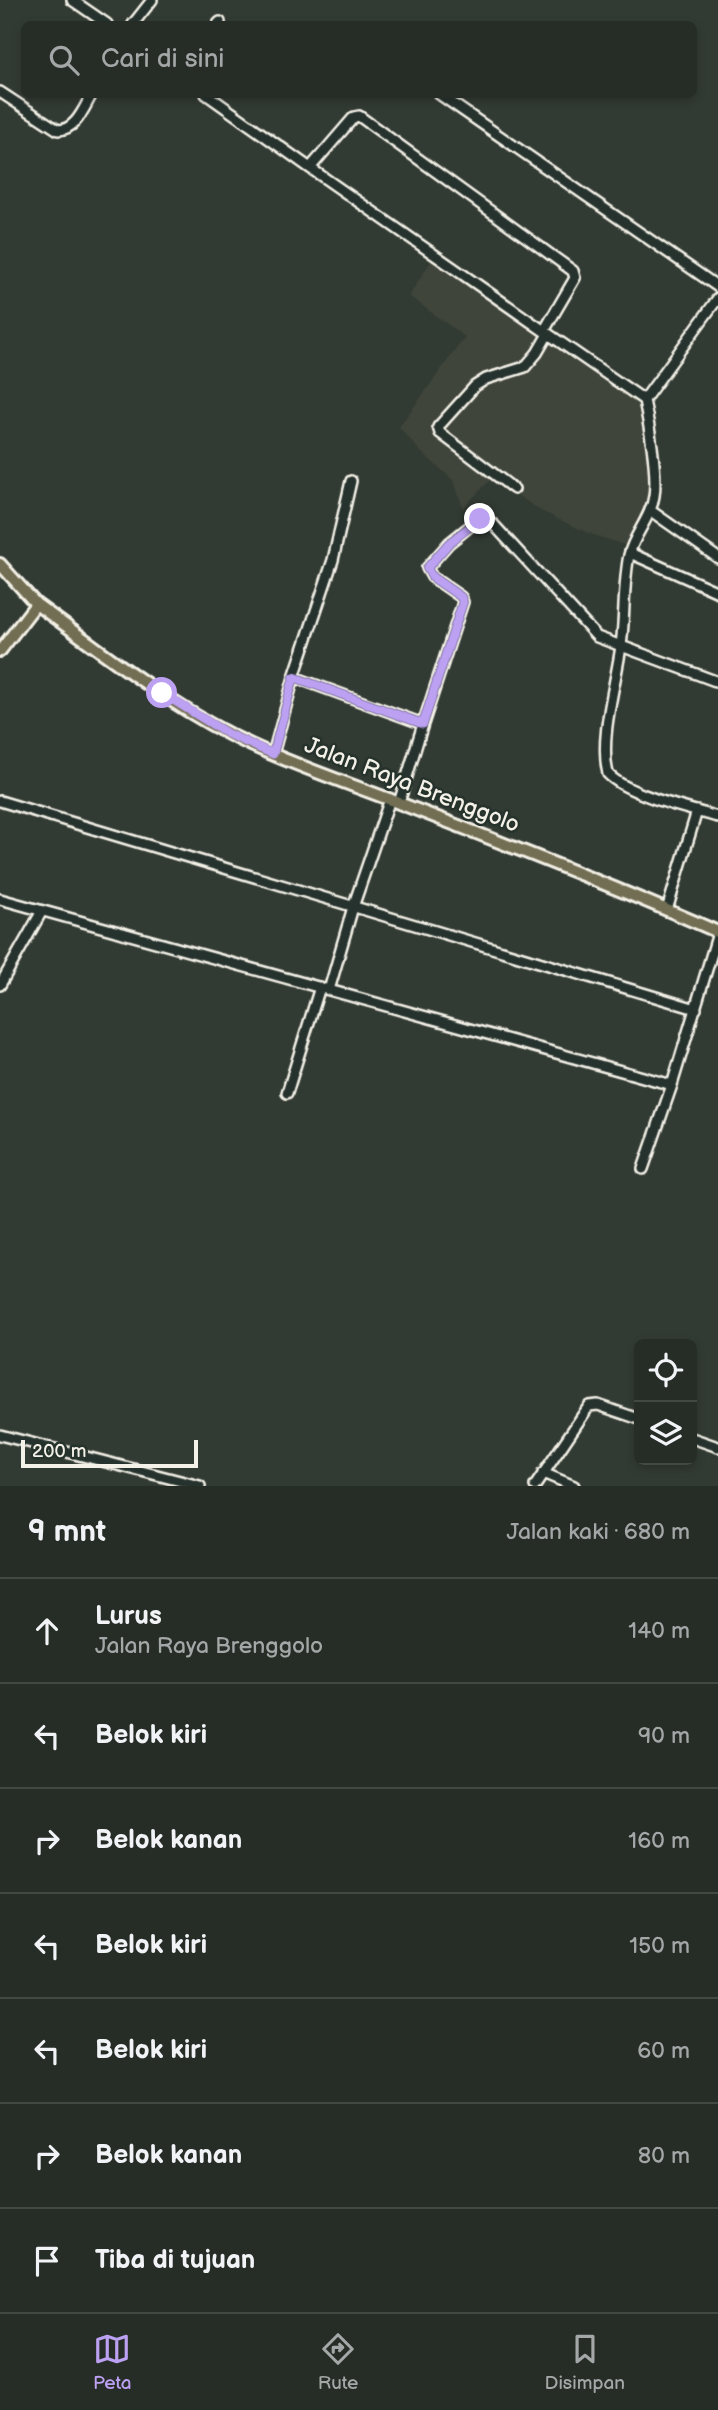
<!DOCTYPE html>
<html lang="id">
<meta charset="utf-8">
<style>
body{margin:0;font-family:"Balsamiq Sans",sans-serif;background:#323832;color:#f1f3f6}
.controls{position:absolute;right:21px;bottom:21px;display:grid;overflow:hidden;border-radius:10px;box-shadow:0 4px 10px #0003}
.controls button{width:63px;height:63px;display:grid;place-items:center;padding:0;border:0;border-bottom:2px solid #424843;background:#262c26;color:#f1f3f6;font:35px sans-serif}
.scale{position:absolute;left:21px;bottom:18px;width:177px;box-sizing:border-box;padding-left:7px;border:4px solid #f4f1e8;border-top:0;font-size:19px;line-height:24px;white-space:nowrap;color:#f4f1e8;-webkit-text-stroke:5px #26332d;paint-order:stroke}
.stop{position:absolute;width:21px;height:21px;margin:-16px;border:5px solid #bca0f2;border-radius:50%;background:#fff}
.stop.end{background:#bca0f2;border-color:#fff;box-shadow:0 2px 7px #0008}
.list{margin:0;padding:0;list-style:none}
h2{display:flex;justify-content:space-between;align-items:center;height:91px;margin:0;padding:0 28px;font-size:30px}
h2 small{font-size:23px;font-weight:400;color:#a4a7a7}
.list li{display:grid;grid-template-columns:46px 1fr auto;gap:21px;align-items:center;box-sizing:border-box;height:105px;padding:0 28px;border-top:2px solid #424843}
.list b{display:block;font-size:26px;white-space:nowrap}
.list p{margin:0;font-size:23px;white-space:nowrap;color:#a4a7a7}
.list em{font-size:23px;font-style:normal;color:#a4a7a7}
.icon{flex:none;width:38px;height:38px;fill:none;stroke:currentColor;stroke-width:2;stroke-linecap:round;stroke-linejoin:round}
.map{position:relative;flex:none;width:718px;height:1486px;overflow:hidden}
.search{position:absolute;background:#262c26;box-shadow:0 4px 10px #0003;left:21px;right:21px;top:21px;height:77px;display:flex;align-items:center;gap:18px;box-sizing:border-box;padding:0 24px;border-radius:10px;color:#a4a7a7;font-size:26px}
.sheet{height:826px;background:#262c26}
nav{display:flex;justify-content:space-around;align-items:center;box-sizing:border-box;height:98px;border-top:2px solid #424843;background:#262c26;font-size:19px;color:#a4a7a7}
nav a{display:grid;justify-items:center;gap:4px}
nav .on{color:#bca0f2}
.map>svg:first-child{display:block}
.built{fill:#40453a}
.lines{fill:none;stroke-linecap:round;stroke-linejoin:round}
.minor-casing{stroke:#f4f1e8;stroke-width:14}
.major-casing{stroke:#f4f1e8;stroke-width:16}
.minor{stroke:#26332d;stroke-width:9}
.major{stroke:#726e52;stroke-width:10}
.route{stroke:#bca0f2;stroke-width:9}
.labels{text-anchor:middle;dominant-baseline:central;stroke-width:5;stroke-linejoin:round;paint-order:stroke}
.street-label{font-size:23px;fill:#f4f1e8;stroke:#26332d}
</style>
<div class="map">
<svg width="718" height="1486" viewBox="0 0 718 1486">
<rect width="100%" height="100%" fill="#323b33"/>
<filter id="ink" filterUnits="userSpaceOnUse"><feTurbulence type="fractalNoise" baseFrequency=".0143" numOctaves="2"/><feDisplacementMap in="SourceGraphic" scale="14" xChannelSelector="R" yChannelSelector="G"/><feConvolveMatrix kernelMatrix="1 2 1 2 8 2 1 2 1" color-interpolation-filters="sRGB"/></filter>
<g filter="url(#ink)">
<!-- built -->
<path class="built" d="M 438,250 L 643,395 L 649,482 L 647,509 L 628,546 L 588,533 L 541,511 L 492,478 L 463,508 L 454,481 L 419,450 L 399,427 L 465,337 L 409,296 Z"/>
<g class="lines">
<!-- minor casing -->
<g class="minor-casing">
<path id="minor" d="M 72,0 L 107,24
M 133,24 L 152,0
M 218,24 L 220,22
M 0,92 L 58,130 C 76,130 84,108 92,94
M 206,94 L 310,168 L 354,117 L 359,116 L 573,271 L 575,278 L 544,331 L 644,400
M 439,94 L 718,287
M 310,168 L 544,331
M 718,298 L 644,400 C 649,425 658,472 654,496 C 651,518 634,534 629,555 C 623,585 625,616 621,646 C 616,684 599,737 608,774 C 628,795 689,809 718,817
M 514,489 L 440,433 L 438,427 L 475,386 L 486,379 L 525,367 L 537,353 L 548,334
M 651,511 L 718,558
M 630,553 L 718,592
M 294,677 L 423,724 L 399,803
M 423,724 L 463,602 L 461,597 L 432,577 L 427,568 L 449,543 L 479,519 L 485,518 L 494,525 L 597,637 L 718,682
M 273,754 L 294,677 L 333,560 L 351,481
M 0,801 L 696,1009
M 0,899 L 672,1085 L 718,933
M 667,910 L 697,811
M 0,985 L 42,911
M 329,990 L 353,907 L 390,799
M 287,1093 L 320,987
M 643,1169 L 672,1085
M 0,1435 L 200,1486
M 692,1438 L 718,1447
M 543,1473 L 574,1486
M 535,1486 L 589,1406 L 598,1405 L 639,1419"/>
</g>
<!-- major casing -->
<g class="major-casing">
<path id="major" d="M 0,564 L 36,604 L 51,615 C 115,661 179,712 251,745 C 299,767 350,784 399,803 C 506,844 613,886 718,932
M 0,651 L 36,604"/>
</g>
<!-- minor -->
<use href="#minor" class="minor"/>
<!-- major -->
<use href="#major" class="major"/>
</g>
</g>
<g class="lines" filter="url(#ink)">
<!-- route -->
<path class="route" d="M 162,693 L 228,734 L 273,754 L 294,677 L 423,724 L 463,602 L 461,597 L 432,577 L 427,568 L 449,543 L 480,519"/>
</g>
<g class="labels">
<!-- street labels -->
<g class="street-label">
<text transform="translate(412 785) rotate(21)">Jalan Raya Brenggolo</text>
</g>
</g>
</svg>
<div class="controls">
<button><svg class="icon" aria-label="locate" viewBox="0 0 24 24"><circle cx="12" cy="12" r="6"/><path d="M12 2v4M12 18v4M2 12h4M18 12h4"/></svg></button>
<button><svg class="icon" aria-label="layers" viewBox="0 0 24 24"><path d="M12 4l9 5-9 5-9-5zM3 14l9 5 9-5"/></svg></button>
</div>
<div class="scale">200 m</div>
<div class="stop" style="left:162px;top:693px"></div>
<div class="stop end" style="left:480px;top:519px"></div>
<div class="search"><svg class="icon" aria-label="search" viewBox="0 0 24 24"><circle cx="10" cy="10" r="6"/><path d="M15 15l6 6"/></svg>Cari di sini</div>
</div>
<section class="sheet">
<h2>9 mnt<small>Jalan kaki · 680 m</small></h2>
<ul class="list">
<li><svg class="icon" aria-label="ahead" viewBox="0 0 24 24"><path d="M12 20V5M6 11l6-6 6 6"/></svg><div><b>Lurus</b><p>Jalan Raya Brenggolo</p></div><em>140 m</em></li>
<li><svg class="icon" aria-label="left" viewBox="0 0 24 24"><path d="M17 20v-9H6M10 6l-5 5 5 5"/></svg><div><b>Belok kiri</b></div><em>90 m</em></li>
<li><svg class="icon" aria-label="right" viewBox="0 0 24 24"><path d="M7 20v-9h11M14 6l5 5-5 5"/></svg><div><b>Belok kanan</b></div><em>160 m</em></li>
<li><svg class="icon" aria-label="left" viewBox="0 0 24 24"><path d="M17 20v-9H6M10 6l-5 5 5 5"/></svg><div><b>Belok kiri</b></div><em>150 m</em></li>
<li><svg class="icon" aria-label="left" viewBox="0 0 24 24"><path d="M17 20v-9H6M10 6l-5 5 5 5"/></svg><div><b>Belok kiri</b></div><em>60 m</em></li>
<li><svg class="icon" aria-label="right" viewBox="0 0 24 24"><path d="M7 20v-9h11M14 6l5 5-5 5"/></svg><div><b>Belok kanan</b></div><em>80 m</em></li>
<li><svg class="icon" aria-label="arrive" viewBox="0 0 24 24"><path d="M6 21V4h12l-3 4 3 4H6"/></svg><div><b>Tiba di tujuan</b></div></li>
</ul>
</section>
<nav>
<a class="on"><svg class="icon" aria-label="map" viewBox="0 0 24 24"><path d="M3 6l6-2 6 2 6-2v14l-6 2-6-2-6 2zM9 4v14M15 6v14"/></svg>Peta</a>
<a><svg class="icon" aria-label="directions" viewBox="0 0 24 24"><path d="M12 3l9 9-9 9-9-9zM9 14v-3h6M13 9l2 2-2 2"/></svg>Rute</a>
<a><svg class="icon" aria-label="saved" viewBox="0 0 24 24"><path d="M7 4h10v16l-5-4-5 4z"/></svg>Disimpan</a>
</nav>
